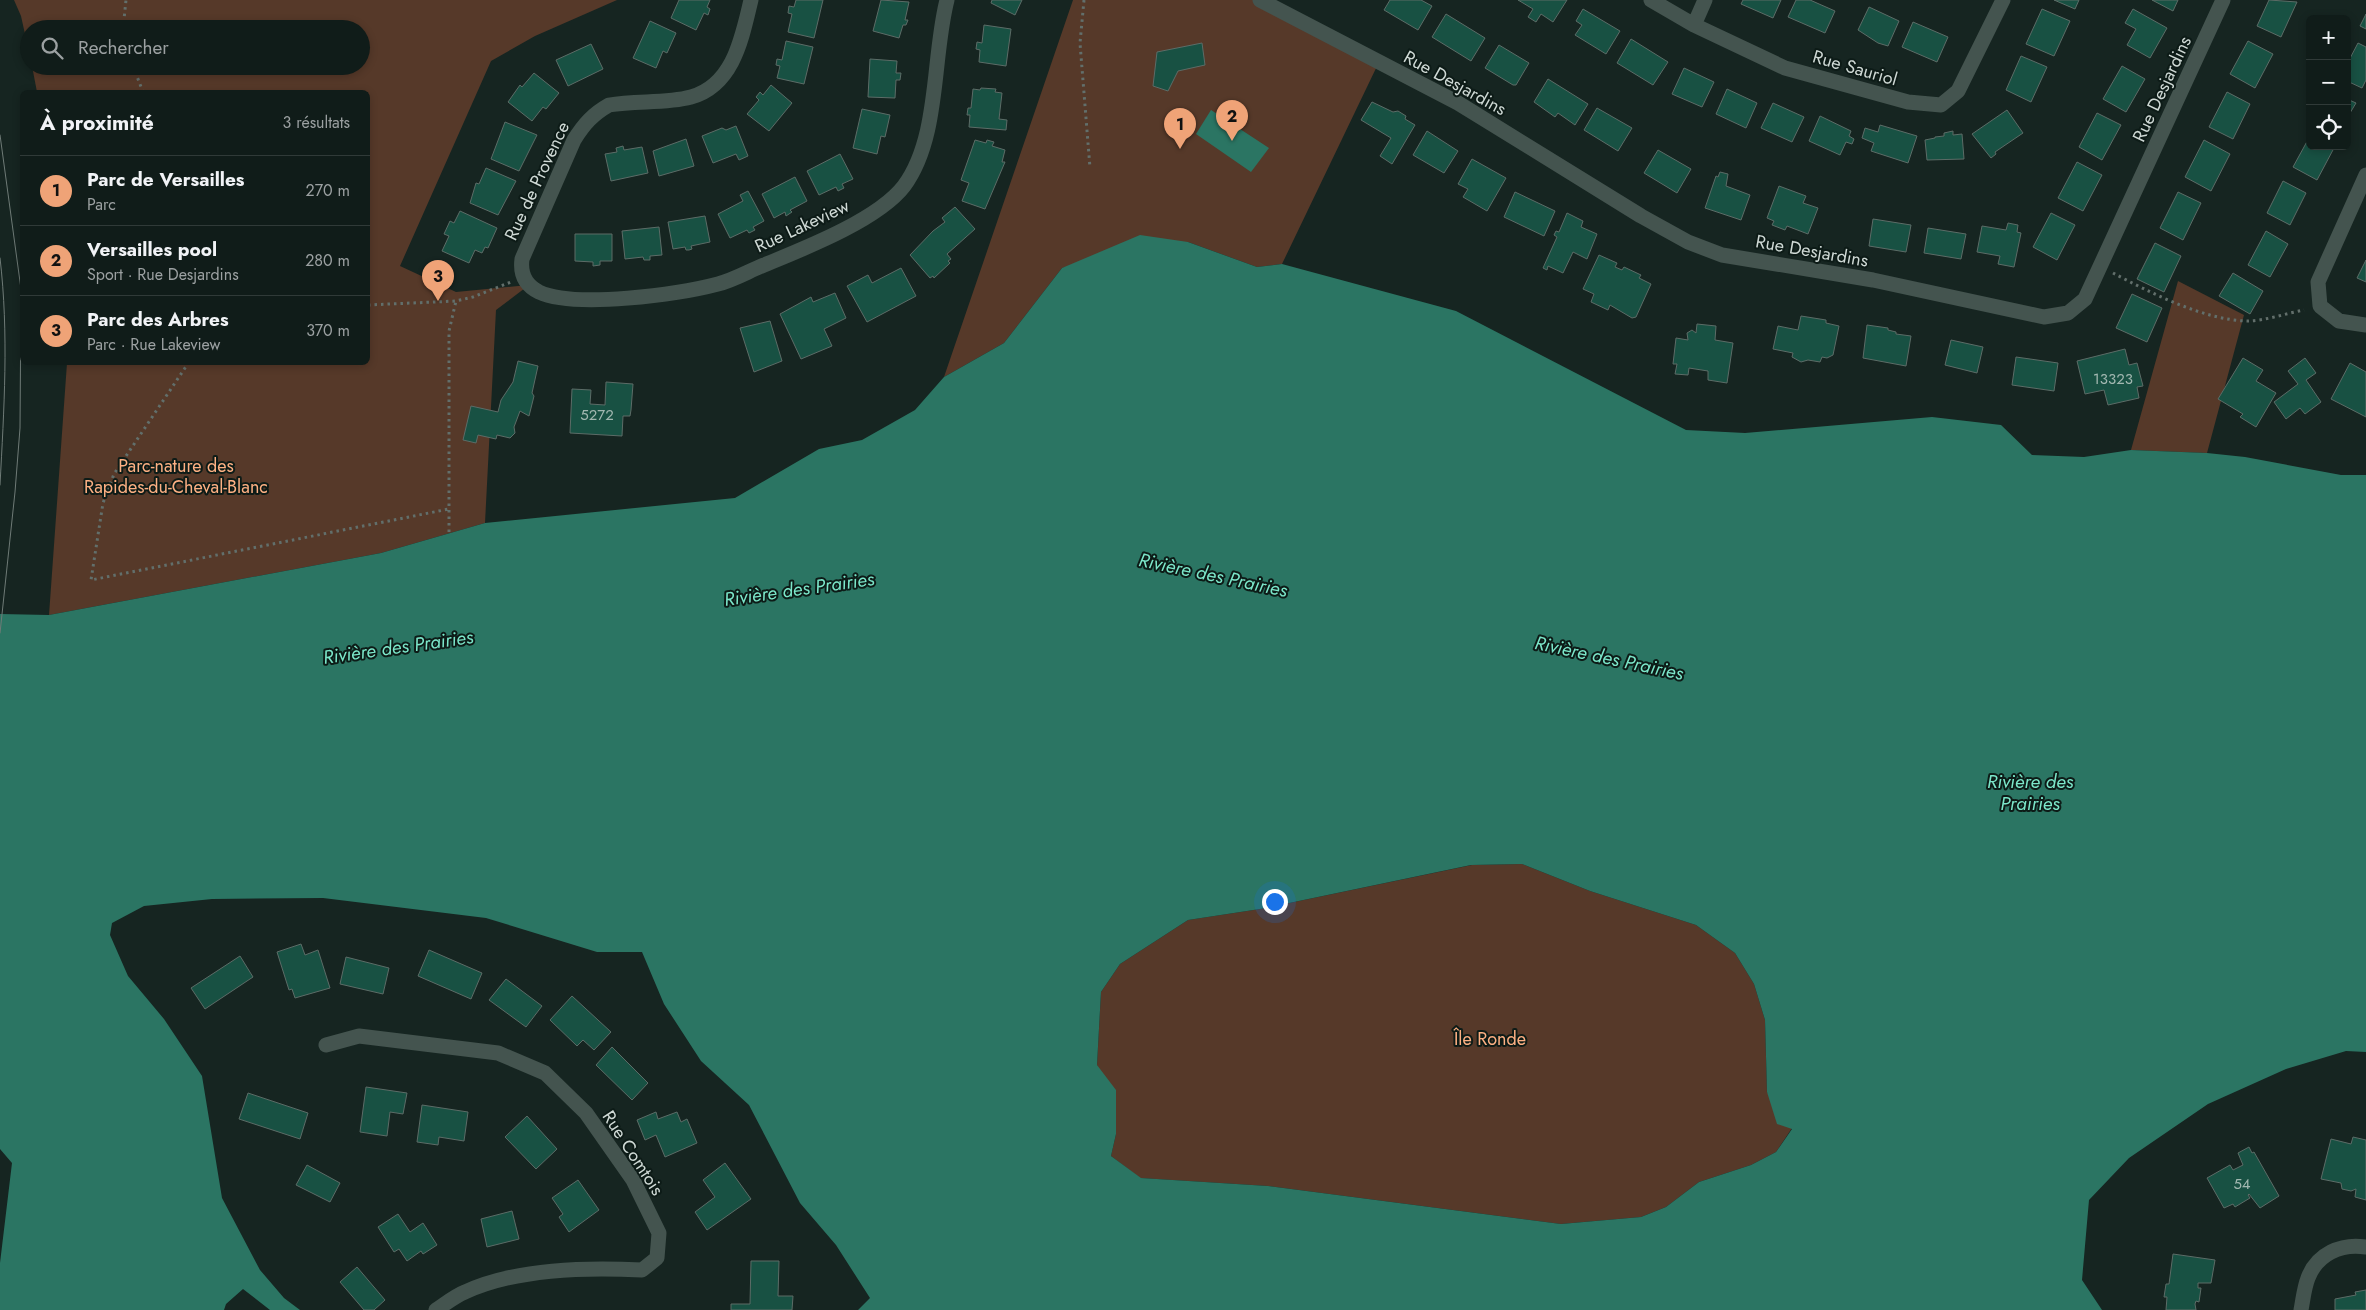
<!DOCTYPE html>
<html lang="fr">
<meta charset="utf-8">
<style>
body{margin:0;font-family:Jost,sans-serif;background:#192522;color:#f1f3f6}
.controls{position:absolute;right:15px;top:15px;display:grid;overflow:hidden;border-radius:8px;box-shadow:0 2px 8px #0003}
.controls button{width:45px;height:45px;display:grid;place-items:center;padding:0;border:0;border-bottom:1px solid #303a38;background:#101c19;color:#f1f3f6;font:25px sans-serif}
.you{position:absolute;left:1274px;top:901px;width:18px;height:18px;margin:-12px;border:4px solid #fff;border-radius:50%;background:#1a73e8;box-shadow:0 0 0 8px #1a73e833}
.badge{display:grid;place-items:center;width:32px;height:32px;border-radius:50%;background:#efa377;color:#111;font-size:16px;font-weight:700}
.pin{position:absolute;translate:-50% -41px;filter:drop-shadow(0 1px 2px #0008)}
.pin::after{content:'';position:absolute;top:26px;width:18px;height:15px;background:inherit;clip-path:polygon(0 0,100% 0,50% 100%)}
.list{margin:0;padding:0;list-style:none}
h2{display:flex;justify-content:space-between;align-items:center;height:65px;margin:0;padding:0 20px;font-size:21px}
h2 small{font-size:16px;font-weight:400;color:#9ca1a2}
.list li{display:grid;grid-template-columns:32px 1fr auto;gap:15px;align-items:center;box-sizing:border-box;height:70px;padding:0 20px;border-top:1px solid #303a38}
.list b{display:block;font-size:19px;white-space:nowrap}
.list p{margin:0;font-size:16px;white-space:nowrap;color:#9ca1a2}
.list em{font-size:16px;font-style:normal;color:#9ca1a2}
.icon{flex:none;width:28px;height:28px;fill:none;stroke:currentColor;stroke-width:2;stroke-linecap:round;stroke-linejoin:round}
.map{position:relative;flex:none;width:2366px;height:1310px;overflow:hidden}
.search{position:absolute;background:#101c19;box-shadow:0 2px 8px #0003;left:20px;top:20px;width:350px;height:55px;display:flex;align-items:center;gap:12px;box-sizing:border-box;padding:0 18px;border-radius:28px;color:#9ca1a2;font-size:19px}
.panel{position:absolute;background:#101c19;box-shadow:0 2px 8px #0003;left:20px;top:90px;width:350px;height:275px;border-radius:8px}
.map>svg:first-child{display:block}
.green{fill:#563929}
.water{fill:#2b7563;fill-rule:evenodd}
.building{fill:#185143;stroke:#5c6c67}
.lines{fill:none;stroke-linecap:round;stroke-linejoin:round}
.path{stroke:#626f6b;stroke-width:3;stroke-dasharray:2.5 4;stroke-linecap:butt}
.minor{stroke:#44544f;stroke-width:15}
.tram{stroke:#6f7b77;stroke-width:1}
.labels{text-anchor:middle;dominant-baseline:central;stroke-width:4;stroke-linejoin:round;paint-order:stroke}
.number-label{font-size:15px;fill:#a1b7b0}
.street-label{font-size:18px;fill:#cfd9d5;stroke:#0d1b17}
.park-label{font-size:18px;fill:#fdb083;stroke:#0d1b17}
.water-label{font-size:19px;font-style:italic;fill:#7ce7ca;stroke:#0d1b17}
</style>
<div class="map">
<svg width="2366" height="1310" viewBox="0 0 2366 1310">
<rect width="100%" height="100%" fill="#162521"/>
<!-- green -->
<path class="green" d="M 14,0 L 617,0 L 535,36 L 491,61 L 400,266 L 456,292 L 529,285 L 496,310 L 485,523 L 381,553 L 49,615 L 67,363 L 368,362 L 368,92 L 37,92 L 32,66 L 361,66 L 361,29 L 29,29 L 29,52 L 21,16 Z
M 1073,0 L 1260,0 L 1379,62 L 1282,264 L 1257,267 L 1188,242 L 1062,268 L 1004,343 L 944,377 Z
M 2178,281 L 2244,315 L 2207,453 L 2131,450 Z
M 1522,864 L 1590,891 L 1696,925 L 1735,953 L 1754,984 L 1765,1020 L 1767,1092 L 1792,1128 L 1776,1152 L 1751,1165 L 1699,1182 L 1666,1207 L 1641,1217 L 1561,1224 L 1268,1186 L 1140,1178 L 1111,1156 L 1116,1134 L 1097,1065 L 1101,992 L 1120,964 L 1188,920 L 1260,909 L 1472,865 Z"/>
<!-- water -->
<path class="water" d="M 1211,110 L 1269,148 L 1251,172 L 1196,134 Z
M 1140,235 L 1188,242 L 1257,267 L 1282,264 L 1456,311 L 1686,430 L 1745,433 L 1932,417 L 2001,425 L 2032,455 L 2084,457 L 2131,450 L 2207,453 L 2245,457 L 2341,475 L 2366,475 L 2366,1052 L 2346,1051 L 2286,1069 L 2208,1104 L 2129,1158 L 2089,1200 L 2082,1280 L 2102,1310 L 858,1310 L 870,1298 L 836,1245 L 800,1203 L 749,1105 L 701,1061 L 664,1004 L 642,952 L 597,952 L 486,918 L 323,898 L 212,899 L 144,906 L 112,923 L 110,935 L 128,976 L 164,1019 L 202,1076 L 222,1198 L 260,1270 L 284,1298 L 300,1310 L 270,1310 L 243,1289 L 226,1304 L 224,1310 L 0,1310 L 0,1263 L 12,1163 L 0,1149 L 0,614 L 49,615 L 381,553 L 485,523 L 735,498 L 819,449 L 862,440 L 915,410 L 944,377 L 1004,343 L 1062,268 ZM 1522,864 L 1590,891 L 1696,925 L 1735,953 L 1754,984 L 1765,1020 L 1767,1092 L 1777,1124 L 1792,1129 L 1776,1152 L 1751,1165 L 1699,1182 L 1666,1207 L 1641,1217 L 1561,1224 L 1268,1186 L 1141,1178 L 1111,1156 L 1116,1134 L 1116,1090 L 1097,1065 L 1101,992 L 1120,964 L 1188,920 L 1260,909 L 1471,865 Z"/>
<!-- building -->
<path class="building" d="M 679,0 L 710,0 L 707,7 L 710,9 L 708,15 L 704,13 L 696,30 L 671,18 Z
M 796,0 L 823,0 L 814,38 L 788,32 L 792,14 L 788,13 L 789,6 L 794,7 Z
M 881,0 L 909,2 L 905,20 L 908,20 L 906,25 L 903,25 L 899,38 L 873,31 Z
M 992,0 L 1022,0 L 1015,15 L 991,3 Z
M 1390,0 L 1421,0 L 1432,6 L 1418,30 L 1384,10 Z
M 1518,0 L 1567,0 L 1553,22 L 1541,14 L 1536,22 L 1528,17 L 1533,9 Z
M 1743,0 L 1781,0 L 1773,18 L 1741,4 Z
M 1796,0 L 1810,0 L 1835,11 L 1825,33 L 1788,17 Z
M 2054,0 L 2079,0 L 2075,9 Z
M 2152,0 L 2178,0 L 2173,11 Z
M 2269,0 L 2297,2 L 2281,37 L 2257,26 Z
M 1869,7 L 1899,21 L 1888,46 L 1878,43 L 1858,30 Z
M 1583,9 L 1620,31 L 1606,54 L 1575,35 L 1582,25 L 1576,21 Z
M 2042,9 L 2070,21 L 2054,56 L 2026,44 Z
M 2133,9 L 2167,28 L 2150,58 L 2127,45 L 2136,29 L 2125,23 Z
M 1446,14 L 1485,38 L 1471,61 L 1432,37 Z
M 2366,14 L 2366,29 L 2360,26 Z
M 650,21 L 676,33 L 667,53 L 663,51 L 656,68 L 633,58 Z
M 1913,22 L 1948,37 L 1937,62 L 1902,47 Z
M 984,25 L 1011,29 L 1006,66 L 979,62 L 980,50 L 976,49 L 977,42 L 982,43 Z
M 1631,39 L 1668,62 L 1653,85 L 1617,63 Z
M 786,41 L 813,47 L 804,84 L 777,78 L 780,66 L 776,65 L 777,59 L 782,60 Z
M 2248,41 L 2273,54 L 2255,88 L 2230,74 Z
M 1202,43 L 1205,65 L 1178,71 L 1168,91 L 1153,86 L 1157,52 Z
M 2358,43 L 2366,47 L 2366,80 L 2362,88 L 2347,81 L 2347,64 Z
M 591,44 L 603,69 L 568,86 L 556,60 Z
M 1499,45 L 1529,63 L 1516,85 L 1513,85 L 1485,68 Z
M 2021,56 L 2047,67 L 2031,102 L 2006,90 Z
M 870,59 L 897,61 L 896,73 L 901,73 L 900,80 L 896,80 L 895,98 L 868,97 Z
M 2122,66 L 2145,79 L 2126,112 L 2103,99 Z
M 1684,68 L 1714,82 L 1702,107 L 1672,94 Z
M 534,73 L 559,93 L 546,109 L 543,107 L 532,121 L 508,102 L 520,85 L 522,87 Z
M 1548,79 L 1588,104 L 1575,125 L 1558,113 L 1555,117 L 1534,102 Z
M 771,85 L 792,103 L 769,131 L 747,114 L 759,100 L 756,97 L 760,92 L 763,95 Z
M 981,88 L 996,89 L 995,92 L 1002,93 L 999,119 L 1007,120 L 1006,130 L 969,127 L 970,115 L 967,115 L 968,108 L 971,108 L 973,89 L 980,90 Z
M 1727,89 L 1757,103 L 1746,128 L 1716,114 Z
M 2227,92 L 2250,104 L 2233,139 L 2209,127 Z
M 2347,99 L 2356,103 L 2347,118 Z
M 1372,102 L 1393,112 L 1398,111 L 1406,116 L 1405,119 L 1415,125 L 1392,164 L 1380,156 L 1391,138 L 1361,120 Z
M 1773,103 L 1804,117 L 1792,142 L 1761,128 Z
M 1597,108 L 1632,128 L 1618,151 L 1584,130 Z
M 862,109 L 890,115 L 885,137 L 881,136 L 877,154 L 853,148 Z
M 2007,110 L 2023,133 L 1995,152 L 1996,154 L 1991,158 L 1972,134 Z
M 2097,113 L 2121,125 L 2102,160 L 2079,147 Z
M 1820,116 L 1851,131 L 1849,136 L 1854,139 L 1852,144 L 1846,142 L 1840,155 L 1809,141 Z
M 505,122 L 537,135 L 519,171 L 491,159 Z
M 1880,125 L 1917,136 L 1908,163 L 1871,151 L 1874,143 L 1862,138 L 1865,128 L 1878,132 Z
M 736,126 L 748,156 L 739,160 L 736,154 L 713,163 L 702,136 L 722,128 L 726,130 Z
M 1427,131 L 1458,151 L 1444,173 L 1413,155 Z
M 1953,131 L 1953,135 L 1962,134 L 1964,159 L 1927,160 L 1925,140 L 1935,138 L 1935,137 L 1944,136 L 1944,133 Z
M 2310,136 L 2310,146 L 2334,148 L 2317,180 L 2293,167 Z
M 686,139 L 694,166 L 659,176 L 653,151 Z
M 975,140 L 986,143 L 987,140 L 994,142 L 992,146 L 1005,150 L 1002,162 L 1005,162 L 985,209 L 962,201 L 969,183 L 961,180 Z
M 2204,140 L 2230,154 L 2211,191 L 2185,177 Z
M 623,146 L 624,150 L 642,147 L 648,173 L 611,181 L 605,154 L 617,152 L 616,148 Z
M 1658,150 L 1691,169 L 1677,193 L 1644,173 Z
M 840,154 L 853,179 L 842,184 L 844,188 L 838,191 L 836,187 L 819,195 L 807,171 Z
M 1472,159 L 1506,178 L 1487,211 L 1463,197 L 1468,189 L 1458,184 Z
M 2077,162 L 2102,175 L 2083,211 L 2058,198 Z
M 486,168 L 516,181 L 498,215 L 470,203 L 476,183 L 479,184 Z
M 1720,172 L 1728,174 L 1726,186 L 1750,195 L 1741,220 L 1705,208 L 1716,176 L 1718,177 Z
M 795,177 L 807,201 L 790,210 L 792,212 L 786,216 L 785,212 L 774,218 L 762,194 Z
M 2283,181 L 2306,193 L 2290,225 L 2267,213 Z
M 1779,186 L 1806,196 L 1803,203 L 1818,208 L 1808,234 L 1787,226 L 1785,230 L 1772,225 L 1774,221 L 1767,218 Z
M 748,191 L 764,221 L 753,227 L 755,230 L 749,233 L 747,230 L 730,238 L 718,214 L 743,201 L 740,195 Z
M 1515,192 L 1555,211 L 1544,236 L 1504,217 Z
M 2178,192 L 2201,203 L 2183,240 L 2160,228 Z
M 955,207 L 975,229 L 947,254 L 951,259 L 948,261 L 950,263 L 934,278 L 933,276 L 930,278 L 910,255 L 933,231 L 945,222 L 942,218 Z
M 460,211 L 497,228 L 488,248 L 485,247 L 482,253 L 475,250 L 469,263 L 442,251 L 449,236 L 444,234 L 450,221 L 454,223 Z
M 1567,213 L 1583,221 L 1581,227 L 1597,234 L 1587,259 L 1573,252 L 1563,273 L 1548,266 L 1547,270 L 1543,268 L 1557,237 L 1554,235 L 1556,231 L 1559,232 Z
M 2051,213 L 2075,225 L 2057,260 L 2033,247 Z
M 705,216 L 710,242 L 691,246 L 692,249 L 689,250 L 686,250 L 685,247 L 673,249 L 668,222 Z
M 1873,219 L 1911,225 L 1906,252 L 1869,246 Z
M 2008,223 L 2018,225 L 2017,232 L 2021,233 L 2014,267 L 1998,264 L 2000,256 L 1977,252 L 1982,226 L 2006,230 Z
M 659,227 L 662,255 L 650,256 L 650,260 L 644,260 L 643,257 L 625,259 L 622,231 Z
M 1928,228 L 1966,234 L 1961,259 L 1924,253 Z
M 2266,231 L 2288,244 L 2270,277 L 2248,265 Z
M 575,234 L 612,234 L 612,261 L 600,261 L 600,265 L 593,266 L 593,262 L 575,261 Z
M 2155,243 L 2181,256 L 2164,292 L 2137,279 Z
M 1599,255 L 1617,263 L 1615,267 L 1622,270 L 1624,267 L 1641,275 L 1639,278 L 1651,284 L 1636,317 L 1632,318 L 1610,305 L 1608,310 L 1591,302 L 1594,294 L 1583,289 Z
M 2366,260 L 2366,282 L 2357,278 Z
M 901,268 L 916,296 L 867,322 L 847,286 L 868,275 L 872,283 Z
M 2233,273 L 2263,291 L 2250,314 L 2219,296 Z
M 835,293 L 846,318 L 824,329 L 832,346 L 801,359 L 780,314 L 811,297 L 813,302 Z
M 2132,294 L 2162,308 L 2147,342 L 2116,328 Z
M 1801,316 L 1826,320 L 1826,323 L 1839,326 L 1833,355 L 1827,358 L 1822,357 L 1820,362 L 1808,360 L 1801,362 L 1792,357 L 1793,353 L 1773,349 L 1778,326 L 1798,330 Z
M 770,321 L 782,361 L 754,372 L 740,328 Z
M 1697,324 L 1716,326 L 1715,340 L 1733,343 L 1727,383 L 1708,380 L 1708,371 L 1689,368 L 1688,375 L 1675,374 L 1677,364 L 1673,364 L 1676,338 L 1688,340 L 1687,333 L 1692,330 L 1696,333 Z
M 1867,325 L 1888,328 L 1888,330 L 1896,332 L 1896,334 L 1911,336 L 1906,366 L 1863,358 Z
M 1951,340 L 1983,347 L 1977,373 L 1945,365 Z
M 2125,349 L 2129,365 L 2137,363 L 2143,386 L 2137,387 L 2139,398 L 2108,405 L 2104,390 L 2085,394 L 2077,361 Z
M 2016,357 L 2058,363 L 2054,391 L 2012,385 Z
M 2243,358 L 2263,370 L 2256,381 L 2276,393 L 2256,427 L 2240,417 L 2243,414 L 2218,399 Z
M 2305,358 L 2316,373 L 2306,380 L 2321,402 L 2305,414 L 2300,408 L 2286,419 L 2274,402 L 2298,384 L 2288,371 Z
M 518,361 L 538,366 L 532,393 L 534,396 L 529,416 L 520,411 L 514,427 L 515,433 L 510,438 L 497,435 L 496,439 L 478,435 L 476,443 L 463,440 L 471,406 L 498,412 L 501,400 L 513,382 Z
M 2350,363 L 2366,372 L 2366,417 L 2331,399 Z
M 606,382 L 633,384 L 631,410 L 630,416 L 623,416 L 622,436 L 570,433 L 572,389 L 591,390 L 590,404 L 605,405 Z
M 301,944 L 305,955 L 318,950 L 330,988 L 295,998 L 292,989 L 289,990 L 277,952 Z
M 429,950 L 482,973 L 471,999 L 418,976 Z
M 240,956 L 253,977 L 205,1009 L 191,988 Z
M 346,957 L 389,968 L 383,994 L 340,984 Z
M 506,979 L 542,1006 L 526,1027 L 489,1000 Z
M 572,996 L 611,1032 L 594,1050 L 583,1040 L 577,1046 L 550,1020 Z
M 612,1047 L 648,1083 L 632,1100 L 596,1065 Z
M 366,1087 L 407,1093 L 403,1114 L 390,1112 L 387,1136 L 360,1132 Z
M 248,1093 L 308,1113 L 300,1139 L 239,1119 Z
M 422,1105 L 468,1112 L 464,1141 L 439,1137 L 438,1145 L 417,1142 Z
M 656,1112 L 658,1119 L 677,1112 L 681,1122 L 687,1119 L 697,1143 L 665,1157 L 656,1135 L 645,1140 L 637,1120 Z
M 527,1116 L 557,1149 L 536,1169 L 505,1137 Z
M 2353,1137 L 2366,1140 L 2366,1200 L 2355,1197 L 2356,1189 L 2351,1191 L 2342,1189 L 2341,1183 L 2321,1179 L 2331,1139 L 2351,1144 Z
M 2249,1147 L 2252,1153 L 2254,1152 L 2279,1196 L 2260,1208 L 2249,1194 L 2248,1195 L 2250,1198 L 2235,1207 L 2233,1204 L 2224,1208 L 2207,1178 L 2230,1165 L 2233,1170 L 2243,1165 L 2238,1153 Z
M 725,1163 L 751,1199 L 707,1230 L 695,1212 L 715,1197 L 703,1180 Z
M 307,1165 L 340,1183 L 330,1202 L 296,1185 Z
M 578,1180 L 599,1210 L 569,1232 L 559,1217 L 563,1214 L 552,1198 Z
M 512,1211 L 519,1239 L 487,1247 L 481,1219 Z
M 398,1214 L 410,1232 L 423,1223 L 437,1245 L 423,1254 L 421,1251 L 407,1261 L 399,1249 L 394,1252 L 378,1227 Z
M 2173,1254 L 2215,1260 L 2211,1283 L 2198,1283 L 2198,1288 L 2201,1288 L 2199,1302 L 2196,1301 L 2195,1304 L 2196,1310 L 2166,1310 L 2167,1297 L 2164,1297 L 2166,1284 L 2169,1284 Z
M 751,1261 L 779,1261 L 778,1296 L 793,1296 L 792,1310 L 731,1310 L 731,1304 L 750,1304 Z
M 357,1267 L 385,1300 L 374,1310 L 364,1310 L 340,1282 Z
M 2366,1290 L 2366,1310 L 2335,1310 L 2335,1299 L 2356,1295 L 2355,1292 Z"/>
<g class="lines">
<!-- path -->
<path class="path" d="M 1084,0 L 1080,43 L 1090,168
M 123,29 L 126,0
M 133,66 L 143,92
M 2113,273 C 2151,293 2204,320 2247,321 C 2265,321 2287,313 2304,310
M 368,305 L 456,301 L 473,297 L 511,282
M 189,362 L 114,474 L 103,503 L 91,580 L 449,509
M 449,532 L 449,331 L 456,301"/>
<!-- minor -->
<path class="minor" d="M 751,0 C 742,37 734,85 691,97 C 665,104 636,100 609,105 C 593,114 584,124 574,140 L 522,259 C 520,274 525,285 539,292 C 575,309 680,294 718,284 C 734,280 749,271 764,265 C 803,249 878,220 904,186 C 940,137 932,58 947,0
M 1260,0 L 1458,103 L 1641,216 L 1688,242 L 1722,255 L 1873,280 L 2044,317 L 2068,313 L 2085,299 L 2223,0
M 1651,0 L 1694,25 L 1785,68 L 1908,102 L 1941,105 L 1958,91 L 2003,0
M 1694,25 L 1705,0
M 2366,175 L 2318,282 L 2320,306 L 2339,321 L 2366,325
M 326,1045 L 359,1036 L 498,1053 L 545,1073 L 586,1113 L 633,1180 L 659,1233 L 657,1258 L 642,1270 C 586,1267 517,1268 465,1292 C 455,1296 445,1304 436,1310
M 2301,1310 C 2303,1300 2304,1288 2308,1278 C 2317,1254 2341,1243 2366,1247"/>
<!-- tram -->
<path class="tram" d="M 0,135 L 21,289 L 20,428 L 15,492 L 0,633
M 0,258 C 9,334 4,409 0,485"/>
</g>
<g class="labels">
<!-- number labels -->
<g class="number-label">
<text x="2113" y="379">13323</text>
<text x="597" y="415">5272</text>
<text x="2242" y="1184">54</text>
</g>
<!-- street labels -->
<g class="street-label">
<text transform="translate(1855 68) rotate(16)">Rue Sauriol</text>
<text transform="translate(1455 83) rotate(29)">Rue Desjardins</text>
<text transform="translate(2162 89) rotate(-65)">Rue Desjardins</text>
<text transform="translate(537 181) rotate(-65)">Rue de Provence</text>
<text transform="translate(802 226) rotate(-25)">Rue Lakeview</text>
<text transform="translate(1812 251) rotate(10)">Rue Desjardins</text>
<text transform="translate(633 1153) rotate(57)">Rue Comtois</text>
</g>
<!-- park labels -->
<g class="park-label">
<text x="176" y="466">Parc-nature des<tspan x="176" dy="21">Rapides-du-Cheval-Blanc</tspan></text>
<text x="1490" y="1039">Île Ronde</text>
</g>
<!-- water labels -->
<g class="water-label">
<text transform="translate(1213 575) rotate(12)">Rivière des Prairies</text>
<text transform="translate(799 589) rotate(-8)">Rivière des Prairies</text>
<text transform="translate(398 647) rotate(-8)">Rivière des Prairies</text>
<text transform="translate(1609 658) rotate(12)">Rivière des Prairies</text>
<text x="2030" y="781">Rivière des<tspan x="2030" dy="22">Prairies</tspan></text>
</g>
</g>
</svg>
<div class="controls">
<button>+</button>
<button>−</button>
<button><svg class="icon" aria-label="locate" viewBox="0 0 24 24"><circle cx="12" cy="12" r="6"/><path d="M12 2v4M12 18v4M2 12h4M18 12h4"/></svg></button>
</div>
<div class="you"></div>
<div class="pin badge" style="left:1180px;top:149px">1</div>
<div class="pin badge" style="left:1232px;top:141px">2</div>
<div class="pin badge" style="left:438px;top:301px">3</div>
<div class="search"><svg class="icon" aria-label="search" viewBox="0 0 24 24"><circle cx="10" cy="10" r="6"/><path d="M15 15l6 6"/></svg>Rechercher</div>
<section class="panel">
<h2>À proximité<small>3 résultats</small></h2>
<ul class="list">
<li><span class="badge">1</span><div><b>Parc de Versailles</b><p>Parc</p></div><em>270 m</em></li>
<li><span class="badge">2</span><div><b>Versailles pool</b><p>Sport · Rue Desjardins</p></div><em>280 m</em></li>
<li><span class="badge">3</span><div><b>Parc des Arbres</b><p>Parc · Rue Lakeview</p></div><em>370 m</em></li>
</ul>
</section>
</div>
